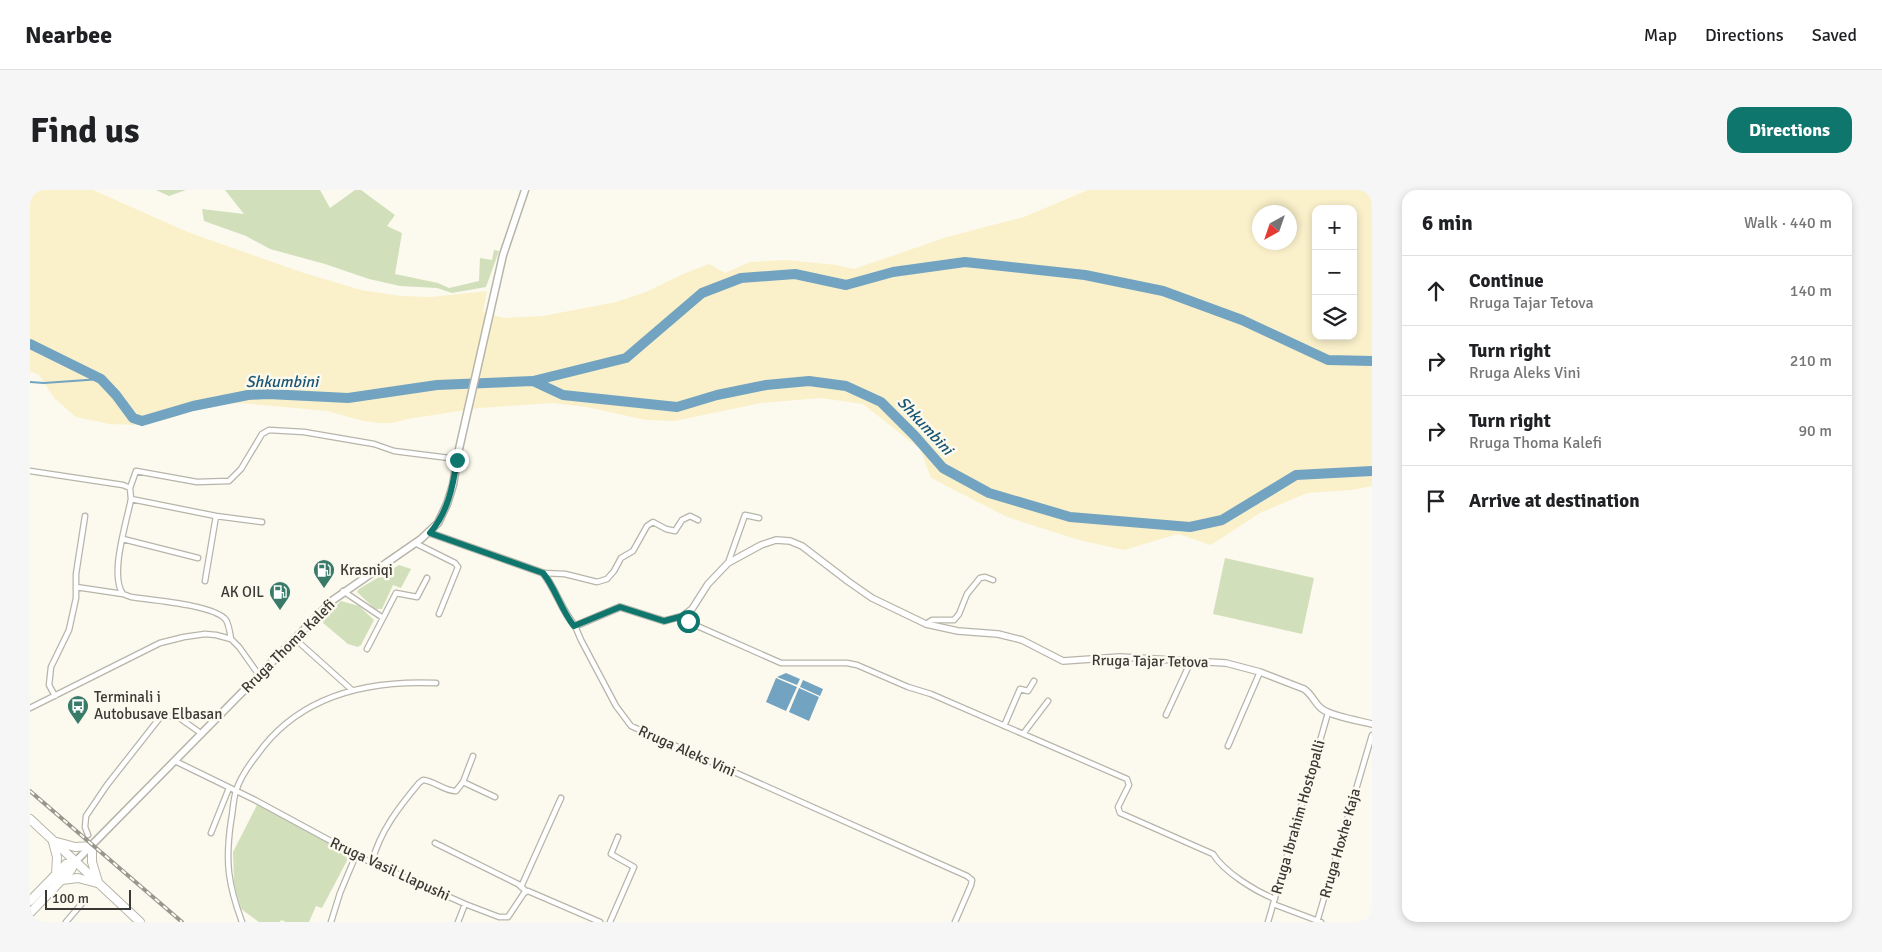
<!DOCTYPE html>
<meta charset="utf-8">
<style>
body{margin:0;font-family:Signika,sans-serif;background:#f6f6f6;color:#202124}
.controls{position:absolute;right:15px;top:15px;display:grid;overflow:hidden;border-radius:10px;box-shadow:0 2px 8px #0003}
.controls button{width:45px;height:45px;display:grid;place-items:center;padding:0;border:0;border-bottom:1px solid #e0e0e0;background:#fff;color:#202124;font:25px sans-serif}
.compass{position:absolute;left:1222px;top:15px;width:45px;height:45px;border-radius:50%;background:#fff;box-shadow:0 2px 8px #0003;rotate:220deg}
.scale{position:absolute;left:15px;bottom:12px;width:86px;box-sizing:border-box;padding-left:5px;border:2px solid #3a3935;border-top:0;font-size:14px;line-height:18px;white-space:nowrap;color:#3a3935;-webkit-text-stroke:4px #fcfaee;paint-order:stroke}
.stop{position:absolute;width:15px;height:15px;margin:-11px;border:4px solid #0f766e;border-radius:50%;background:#fff}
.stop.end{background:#0f766e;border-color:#fff;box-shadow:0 1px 5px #0008}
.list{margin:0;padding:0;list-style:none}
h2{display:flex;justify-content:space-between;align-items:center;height:65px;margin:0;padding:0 20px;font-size:21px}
h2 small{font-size:16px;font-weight:400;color:#757577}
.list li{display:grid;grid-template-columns:32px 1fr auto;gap:15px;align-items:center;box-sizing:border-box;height:70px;padding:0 20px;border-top:1px solid #e0e0e0}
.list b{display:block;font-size:19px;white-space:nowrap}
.list p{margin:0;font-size:16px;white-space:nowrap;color:#757577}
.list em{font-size:16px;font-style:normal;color:#757577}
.icon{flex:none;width:28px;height:28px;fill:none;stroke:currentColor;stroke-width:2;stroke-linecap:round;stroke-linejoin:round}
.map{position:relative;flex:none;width:1342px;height:732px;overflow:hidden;border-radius:15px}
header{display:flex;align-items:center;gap:30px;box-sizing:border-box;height:70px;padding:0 25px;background:#fff;border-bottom:1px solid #e0e0e0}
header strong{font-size:24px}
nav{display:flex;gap:28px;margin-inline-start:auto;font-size:18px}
.intro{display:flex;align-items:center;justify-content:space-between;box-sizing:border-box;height:120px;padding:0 30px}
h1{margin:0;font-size:35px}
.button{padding:12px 22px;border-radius:15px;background:#0f766e;color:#fff;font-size:18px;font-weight:700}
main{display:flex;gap:30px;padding:0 30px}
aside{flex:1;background:#fff;border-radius:15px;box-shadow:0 2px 8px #0003}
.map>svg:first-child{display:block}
.green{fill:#d2dfbb}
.sand{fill:#faf0ca;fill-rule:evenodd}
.water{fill:#72a3c0}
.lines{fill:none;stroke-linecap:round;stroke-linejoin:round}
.stream{stroke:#72a3c0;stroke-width:2}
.river{stroke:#72a3c0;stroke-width:10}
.minor-casing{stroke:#b7b5aa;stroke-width:7}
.tertiary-casing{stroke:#b7b5aa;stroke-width:8}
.secondary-casing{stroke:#b7b5aa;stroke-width:9}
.primary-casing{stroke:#b7b5aa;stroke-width:10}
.minor{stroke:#fff;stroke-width:4.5}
.tertiary{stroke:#fff;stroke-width:5.5}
.secondary{stroke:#fff;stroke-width:6}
.primary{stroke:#fff;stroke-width:8}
.rail-casing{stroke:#98968e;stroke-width:4}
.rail{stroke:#fcfaee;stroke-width:2;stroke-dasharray:5.5;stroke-linecap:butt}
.route{stroke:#0f766e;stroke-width:6}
.labels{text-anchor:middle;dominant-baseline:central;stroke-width:5;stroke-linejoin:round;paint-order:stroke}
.poi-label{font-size:15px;fill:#3a3935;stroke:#fcfaee;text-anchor:start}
.street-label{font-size:15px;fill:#3a3935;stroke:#fcfaee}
.water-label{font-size:16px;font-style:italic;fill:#1a5675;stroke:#fcfaee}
</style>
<header>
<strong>Nearbee</strong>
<nav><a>Map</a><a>Directions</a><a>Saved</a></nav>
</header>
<div class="intro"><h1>Find us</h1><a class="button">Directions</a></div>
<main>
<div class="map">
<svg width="1342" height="732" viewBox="0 0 1342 732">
<rect width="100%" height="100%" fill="#fcfaee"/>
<!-- green -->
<path class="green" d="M 126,0 L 156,0 L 139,6 Z
M 195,0 L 290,0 L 300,18 L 325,0 L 331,0 L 365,25 L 357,36 L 372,43 L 365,84 L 408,93 L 419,98 L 449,91 L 450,68 L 462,70 L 464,60 L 469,61 L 456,97 L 422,103 L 407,98 L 370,96 L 339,89 L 295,74 L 240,59 L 216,46 L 174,31 L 172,19 L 214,24 Z
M 1195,368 L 1284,388 L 1272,444 L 1183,424 Z
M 369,375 L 381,379 L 371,398 L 363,395 L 352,419 L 345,419 L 327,402 L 329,399 Z
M 311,411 L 329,416 L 344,430 L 331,455 L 328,457 L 318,454 L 293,433 L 294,427 Z
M 227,615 L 320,665 L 292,718 L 286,716 L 279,732 L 256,732 L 251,730 L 250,732 L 229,732 L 211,719 L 204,693 L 203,662 Z"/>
<!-- sand -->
<path class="sand" d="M 0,0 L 63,0 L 160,43 L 274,83 L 331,100 L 371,106 L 401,107 L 457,101 L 453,122 L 474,128 L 513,126 L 586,112 L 616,102 L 653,84 L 679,74 L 695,83 L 720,72 L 756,70 L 806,75 L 824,79 L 917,47 L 994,27 L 1058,0 L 1342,0 L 1342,296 L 1322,300 L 1277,303 L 1230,323 L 1181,355 L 1148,344 L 1094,360 L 1049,350 L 977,327 L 901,288 L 890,259 L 833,214 L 791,208 L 731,213 L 645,231 L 616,230 L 556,217 L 523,213 L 449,218 L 378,229 L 362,233 L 349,233 L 333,231 L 297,221 L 212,213 L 191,214 L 162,221 L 138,229 L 108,235 L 79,234 L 46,227 L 24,208 L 9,185 L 0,181 ZM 1286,19 L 1323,19 L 1323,146 L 1286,146 ZM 1230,22 L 1260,22 L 1260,52 L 1230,52 Z"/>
<!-- water -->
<path class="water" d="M 756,483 L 770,489 L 767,495 L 747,487 Z
M 746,488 L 767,497 L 756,521 L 736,512 Z
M 773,490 L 793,499 L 790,506 L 770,497 Z
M 769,498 L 789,507 L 779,531 L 759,522 Z"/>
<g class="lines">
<!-- stream -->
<path class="stream" d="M 0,192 L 14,193 L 71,189"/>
<!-- river -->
<path class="river" d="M 0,154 L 71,189 L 86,205 L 103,228 L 112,231 L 163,216 L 218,205 L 238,204 L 318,208 L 407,195 L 503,191 L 596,168 L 672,103 L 711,88 L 765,84 L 816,95 L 863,82 L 935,72 L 1055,85 L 1133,101 L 1212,130 L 1298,170 L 1342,171
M 503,191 L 533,205 L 647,217 L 687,205 L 736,195 L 779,191 L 816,196 L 851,212 L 885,246 L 913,278 L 959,303 L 1040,327 L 1160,337 L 1192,330 L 1266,285 L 1342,281"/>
<!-- minor casing -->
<g class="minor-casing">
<path id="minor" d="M 0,281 L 93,295 L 100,298
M 101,309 L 186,326 L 232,332
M 93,349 L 168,368
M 385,353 L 425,373 L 428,377 L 409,424
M 698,373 L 715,325 L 729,328
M 513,383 L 535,384 L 567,392 L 577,389 L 584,381 L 591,368 L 603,361 L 617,336 L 623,332 L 636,339 L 645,341 L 652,330 L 660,326 L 668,330
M 175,391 L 186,326
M 46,397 L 93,404
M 313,401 L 353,428
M 653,426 L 665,435 L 751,473 L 817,473 L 827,475 L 878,497 L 901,504 L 1097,589 L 1099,595 L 1088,617 L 1090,623 L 1183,664 C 1194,682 1225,701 1245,709
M 896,434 L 902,430 L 924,430 L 929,424 L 937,404 L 950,388 L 955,387 L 963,390
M 545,436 L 551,450 L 586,516 L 601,536 L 937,686 L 942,690 L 941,695 L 925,732
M 264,448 L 322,500
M 201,449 C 200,443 199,435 196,430 C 185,415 121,410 101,407 L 93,404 C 79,385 97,331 101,309 L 100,298 L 106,281 L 167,292 L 199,291 L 211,279 L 232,244 L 239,240 L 274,242 L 344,254 L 364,261 L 427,269
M 337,459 L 366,403 L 387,407 L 397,388
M 25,506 L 19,495 L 21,477 L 39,440 L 46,408 L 46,384 L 55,326
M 0,518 L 130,453 L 154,447 L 175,444 L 186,445 L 201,449 L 209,457 L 229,485
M 1136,525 L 1161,471
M 974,536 L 990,499 L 998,501 L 1004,491
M 993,544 L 1018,511
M 1198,556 L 1230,482
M 145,571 L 225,610 L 334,669 L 435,714 L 469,727 L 478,727 L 494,703 L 498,701 L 570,732
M 433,592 L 465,607
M 181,643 L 199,598
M 58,645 L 55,637 L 56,626 L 77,595 L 132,525 L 148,527 L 172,544
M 405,653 L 488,694 L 496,701
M 342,672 C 350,641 369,617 389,593 L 393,590 C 405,591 414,601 426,601 L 433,592 L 443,566
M 491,697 L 531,608
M 1243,714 L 1291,732
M 36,732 L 54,711
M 212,732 C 198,694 195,672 201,631 C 203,622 203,610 206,601 C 210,588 219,575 227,565 C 269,505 337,490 406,493
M 301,732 L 310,703 L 326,665
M 428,732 L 435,714
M 580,732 L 604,677 L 581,664 L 588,647
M 1238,732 L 1298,523
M 1287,732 L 1342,545"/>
</g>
<!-- tertiary casing -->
<g class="tertiary-casing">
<path id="tertiary" d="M 400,343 L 513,383 C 526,399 531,420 545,436 L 590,417 L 634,431 L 653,426 L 662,419 L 678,394 L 698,373 L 731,355 L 746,350 L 760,351 L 772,356 L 819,392 L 842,408 L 896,434 L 928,441 L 968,444 L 992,450 L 1033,471 L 1090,467 L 1196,473 L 1230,482 L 1274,499 C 1282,504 1285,514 1292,519 C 1301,526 1330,531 1342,534"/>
</g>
<!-- secondary casing -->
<g class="secondary-casing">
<path id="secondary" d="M 45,672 L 303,410 L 391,349 L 408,333 L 417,314 L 423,295 L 429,259 L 473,65 L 495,0"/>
</g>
<!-- primary casing -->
<g class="primary-casing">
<path id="primary" d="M 0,629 L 110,732
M 23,652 L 27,667 L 26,684
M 27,652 L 45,657 L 62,656 L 62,672 L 68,692
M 32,690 L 48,688 L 67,693
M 0,711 L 36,674 L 45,672
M 0,723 L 41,680 L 45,672"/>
</g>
<!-- minor -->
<use href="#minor" class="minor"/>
<!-- tertiary -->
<use href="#tertiary" class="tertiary"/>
<!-- secondary -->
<use href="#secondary" class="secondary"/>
<!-- primary -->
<use href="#primary" class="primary"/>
<!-- rail casing -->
<g class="rail-casing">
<path id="rail" d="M 0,601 L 152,732"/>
</g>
<!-- rail -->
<use href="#rail" class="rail"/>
</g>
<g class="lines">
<!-- route -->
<path class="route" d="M 427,270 C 423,296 418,322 400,343 L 513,383 C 526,399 531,420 544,436 L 590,417 L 634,431 L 653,426 L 658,431"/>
</g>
<!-- icons -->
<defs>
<g id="fuel-pin" transform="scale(1.125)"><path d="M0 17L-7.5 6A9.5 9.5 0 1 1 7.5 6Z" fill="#3a7a68" stroke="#fcfaee"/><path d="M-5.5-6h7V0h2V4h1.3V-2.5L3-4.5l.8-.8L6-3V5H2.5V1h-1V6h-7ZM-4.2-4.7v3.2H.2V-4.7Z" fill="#fff"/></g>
<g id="bus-pin" transform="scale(1.125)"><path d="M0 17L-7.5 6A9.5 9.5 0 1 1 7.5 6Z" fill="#3a7a68" stroke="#fcfaee"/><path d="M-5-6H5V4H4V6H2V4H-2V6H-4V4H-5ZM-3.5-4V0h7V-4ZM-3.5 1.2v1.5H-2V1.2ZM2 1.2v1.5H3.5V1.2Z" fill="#fff"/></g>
</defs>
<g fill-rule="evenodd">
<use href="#fuel-pin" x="294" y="380"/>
<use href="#fuel-pin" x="250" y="402"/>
<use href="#bus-pin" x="48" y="516"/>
</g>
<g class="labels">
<!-- poi labels -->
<g class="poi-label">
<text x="310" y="380">Krasniqi</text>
<text x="234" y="402" text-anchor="end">AK OIL</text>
<text x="64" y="507">Terminali i<tspan x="64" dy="17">Autobusave Elbasan</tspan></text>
</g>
<!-- street labels -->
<g class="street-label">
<text transform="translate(258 456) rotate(-45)">Rruga Thoma Kalefi</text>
<text transform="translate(1120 471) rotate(1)">Rruga Tajar Tetova</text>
<text transform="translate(657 561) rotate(24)">Rruga Aleks Vini</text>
<text transform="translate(1268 627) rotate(-74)">Rruga Ibrahim Hostopalli</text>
<text transform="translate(1310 653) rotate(-74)">Rruga Hoxhe Kaja</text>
<text transform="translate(360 679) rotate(25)">Rruga Vasil Llapushi</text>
</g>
<!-- water labels -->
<g class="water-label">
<text x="252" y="192">Shkumbini</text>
<text transform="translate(895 236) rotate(47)">Shkumbini</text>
</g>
</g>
</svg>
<div class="controls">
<button>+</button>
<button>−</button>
<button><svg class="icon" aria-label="layers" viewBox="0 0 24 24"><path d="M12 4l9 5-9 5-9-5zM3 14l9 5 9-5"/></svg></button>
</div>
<svg class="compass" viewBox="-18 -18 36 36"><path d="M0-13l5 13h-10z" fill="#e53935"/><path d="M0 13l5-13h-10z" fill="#757577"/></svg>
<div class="scale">100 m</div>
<div class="stop" style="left:658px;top:431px"></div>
<div class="stop end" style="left:427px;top:270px"></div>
</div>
<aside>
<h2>6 min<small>Walk · 440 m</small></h2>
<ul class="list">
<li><svg class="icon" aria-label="ahead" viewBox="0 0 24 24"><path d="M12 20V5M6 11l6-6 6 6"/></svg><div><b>Continue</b><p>Rruga Tajar Tetova</p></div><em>140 m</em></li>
<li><svg class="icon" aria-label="right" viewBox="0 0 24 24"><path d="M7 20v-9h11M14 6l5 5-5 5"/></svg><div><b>Turn right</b><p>Rruga Aleks Vini</p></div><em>210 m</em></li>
<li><svg class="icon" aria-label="right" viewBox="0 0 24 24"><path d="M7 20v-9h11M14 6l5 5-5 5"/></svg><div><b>Turn right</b><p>Rruga Thoma Kalefi</p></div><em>90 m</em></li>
<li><svg class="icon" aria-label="arrive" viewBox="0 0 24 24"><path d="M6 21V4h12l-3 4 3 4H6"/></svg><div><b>Arrive at destination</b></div></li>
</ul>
</aside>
</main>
